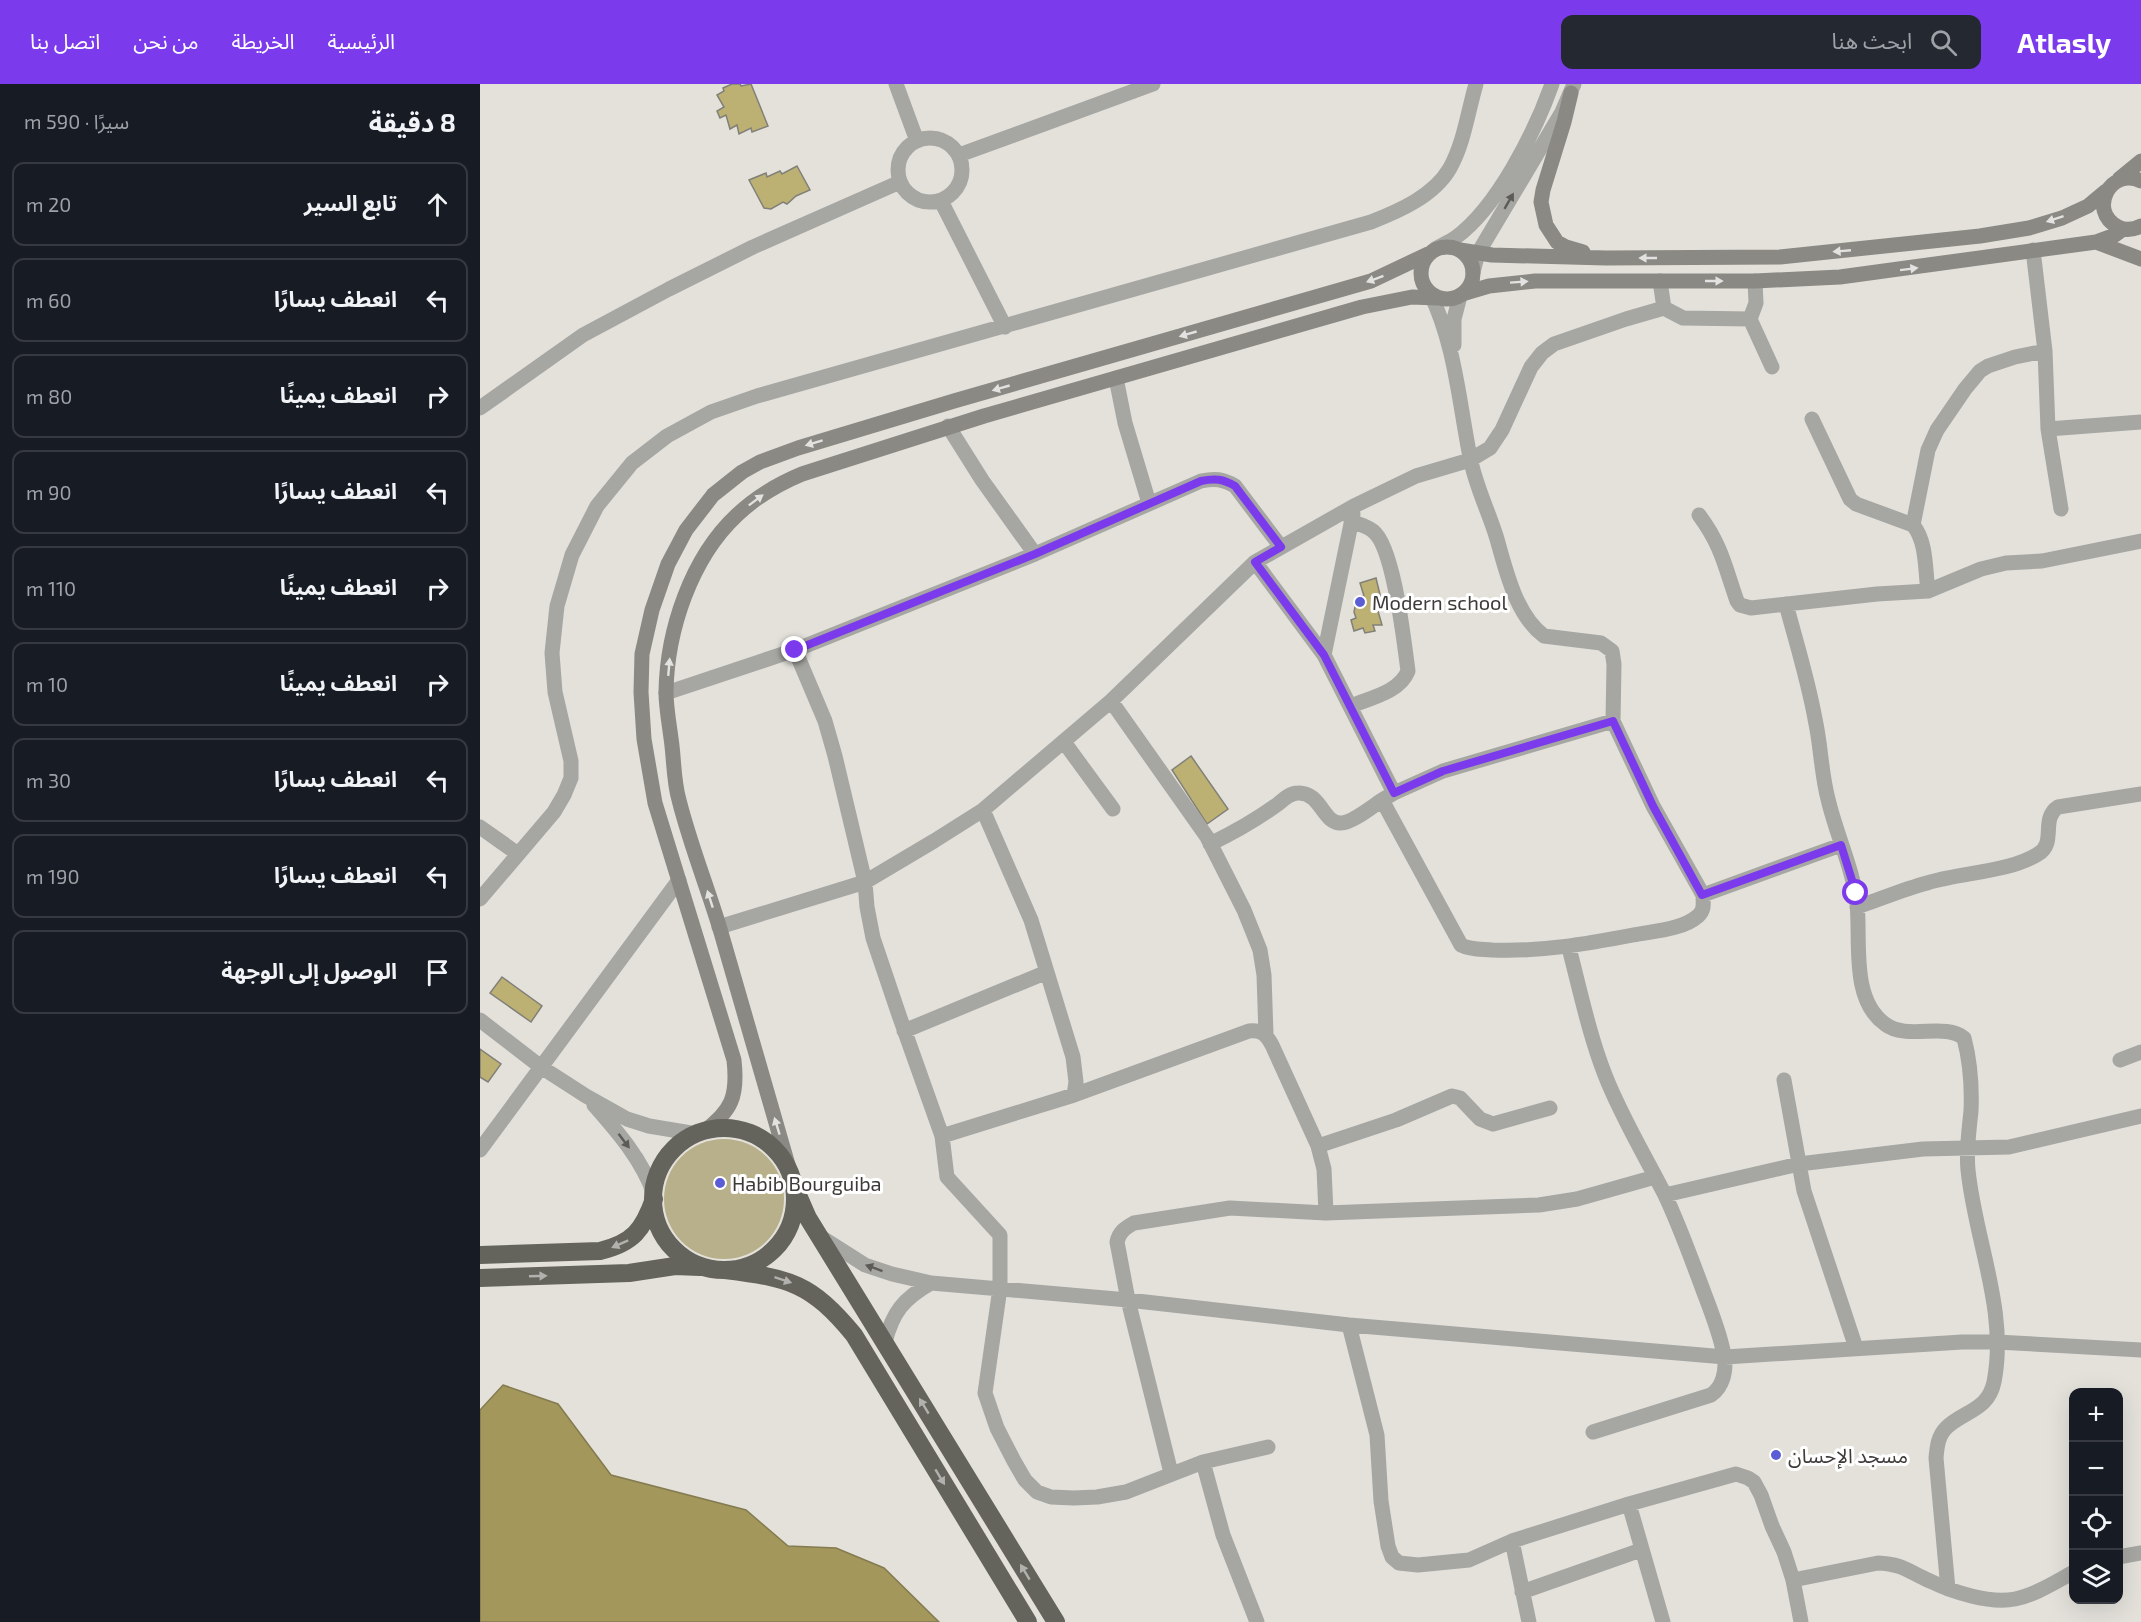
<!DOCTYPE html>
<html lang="ar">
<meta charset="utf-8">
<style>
body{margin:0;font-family:"Exo 2","Noto Sans Arabic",sans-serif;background:#242831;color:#f1f3f6;direction:rtl}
.controls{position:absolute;right:18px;bottom:18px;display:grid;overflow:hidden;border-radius:12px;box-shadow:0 6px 24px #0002}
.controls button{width:54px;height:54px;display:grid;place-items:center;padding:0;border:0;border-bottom:2px solid #363941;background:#171b24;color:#f1f3f6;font:30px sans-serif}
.stop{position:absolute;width:18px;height:18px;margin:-14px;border:4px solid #7c3aed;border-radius:50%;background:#fff}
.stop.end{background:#7c3aed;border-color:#fff;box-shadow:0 2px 6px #0008}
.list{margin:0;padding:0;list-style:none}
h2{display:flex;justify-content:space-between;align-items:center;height:78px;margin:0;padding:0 24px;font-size:26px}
h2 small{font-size:20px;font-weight:400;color:#9ea1a6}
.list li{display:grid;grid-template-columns:39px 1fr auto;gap:18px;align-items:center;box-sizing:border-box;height:84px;margin:0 12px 12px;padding:0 12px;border:2px solid #363941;border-radius:12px}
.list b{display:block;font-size:22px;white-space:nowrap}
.list em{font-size:20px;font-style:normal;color:#9ea1a6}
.icon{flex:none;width:33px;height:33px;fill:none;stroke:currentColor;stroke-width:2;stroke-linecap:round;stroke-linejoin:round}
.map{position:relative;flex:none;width:1661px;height:1538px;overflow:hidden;direction:ltr}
header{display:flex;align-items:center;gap:36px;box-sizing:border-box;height:84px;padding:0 30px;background:#7c3aed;color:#fff}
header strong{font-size:28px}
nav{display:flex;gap:33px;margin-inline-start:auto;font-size:21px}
.search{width:420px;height:54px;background:#242831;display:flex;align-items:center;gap:15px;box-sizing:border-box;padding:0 21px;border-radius:12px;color:#9ea1a6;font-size:22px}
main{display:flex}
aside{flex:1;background:#171b24}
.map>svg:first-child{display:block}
.green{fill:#b8b08a}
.water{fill:#a3975b;stroke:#847b50;stroke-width:1.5}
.building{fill:#bcb073;stroke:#818079;stroke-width:1.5}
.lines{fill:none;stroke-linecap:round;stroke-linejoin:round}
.street{stroke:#a6a6a3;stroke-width:15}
.secondary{stroke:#8a8984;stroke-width:15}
.highway{stroke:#64635c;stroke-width:18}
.oneway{fill:#5c5b58}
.oneway2{fill:#e2e2e0}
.oneway3{fill:#b2b1ae}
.route{stroke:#7c3aed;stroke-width:8}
.poi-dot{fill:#5b5dd5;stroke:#fff;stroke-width:2}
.labels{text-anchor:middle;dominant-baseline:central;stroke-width:6;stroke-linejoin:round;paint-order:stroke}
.poi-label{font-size:20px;fill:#3c3b38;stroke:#fff;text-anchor:start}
</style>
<header>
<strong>Atlasly</strong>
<div class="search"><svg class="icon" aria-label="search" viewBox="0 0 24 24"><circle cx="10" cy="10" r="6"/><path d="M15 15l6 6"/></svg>ابحث هنا</div>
<nav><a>الرئيسية</a><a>الخريطة</a><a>من نحن</a><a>اتصل بنا</a></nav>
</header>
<main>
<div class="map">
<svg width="1661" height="1538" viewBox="0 0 1661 1538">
<rect width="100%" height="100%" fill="#e3e1da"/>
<!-- green -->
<path class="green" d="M184 1115a60 60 0 1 1 120 0a60 60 0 1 1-120 0Z"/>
<!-- water -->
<path class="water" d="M 23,1301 L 78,1320 L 131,1391 L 266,1426 L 308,1462 L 356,1464 L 404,1484 L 459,1538 L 0,1538 L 0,1326 Z"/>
<!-- building -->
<path class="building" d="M 252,0 L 260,0 L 261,2 L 271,0 L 288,42 L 272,48 L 271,44 L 259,50 L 257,41 L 250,45 L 246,31 L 240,34 L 237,27 L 244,23 L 237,11 L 244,7 L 243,4 Z
M 317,82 L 330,106 L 316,112 L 307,120 L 303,118 L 291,125 L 284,124 L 269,96 L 286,89 L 287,93 L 300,87 L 302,90 Z
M 896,494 L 902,519 L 896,520 L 902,541 L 893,541 L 895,547 L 885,549 L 883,544 L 874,547 L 871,536 L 876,534 L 874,528 L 877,513 L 884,512 L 880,499 Z
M 711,672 L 748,725 L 727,740 L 692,686 Z
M 22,893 L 62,922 L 51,938 L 10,909 Z
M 0,965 L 21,980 L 8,998 L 0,993 Z"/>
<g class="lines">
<!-- street -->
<path class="street" d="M 416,0 L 437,57
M418 86a32 32 0 1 1 64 0a32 32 0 1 1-64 0Z
M 479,71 L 673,0
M 461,117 L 525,243
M 955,165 C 962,161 969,158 975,154 C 1017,124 1055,48 1072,0
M 993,188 L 998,169 L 1082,28 L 1094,0
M 950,209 C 975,260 979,318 990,373 C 995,401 1009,428 1017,455 C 1026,487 1036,531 1064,552 L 1121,559 L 1132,567 L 1134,580 L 1133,637 L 1173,722 L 1223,811 L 1361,761
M 1184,224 L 1203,234 L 1270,235 L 1276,219 L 1275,197
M 1270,235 L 1292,283
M 974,261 L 974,235 L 980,212
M 1565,267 L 1568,345 L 1581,425
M 636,294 L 645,339 L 669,419
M 0,324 L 103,251 L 189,205 L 273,163 L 420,98
M 1332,335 L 1370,415 L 1376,420 L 1433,441 C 1447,458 1445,486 1448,507
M 468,342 L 502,396 L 555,470
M 1568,345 L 1661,338
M 1219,431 C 1242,462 1245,483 1257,517 L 1260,521 L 1271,524 L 1397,510 L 1448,507 L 1501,485 L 1526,479 L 1562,477 L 1661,457
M 1433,441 L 1448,366 L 1457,346 L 1485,305 L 1500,287 L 1508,282 L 1535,273 L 1565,267 L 1553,166
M 775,478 L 844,571 L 914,709 L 902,716 L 981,861 C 991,866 1001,865 1012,866 C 1060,868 1106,860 1153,851 C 1173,847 1202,846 1218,832 C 1225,826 1223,819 1223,811
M 1306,520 C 1316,558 1328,596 1335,635 C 1341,661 1341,689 1348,715 C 1356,750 1373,784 1377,820 C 1381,856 1370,915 1405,940 C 1427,957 1464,938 1484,954 C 1490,977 1492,1004 1491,1027 C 1489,1047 1486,1066 1488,1086 C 1495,1156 1528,1227 1514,1298 C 1508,1327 1483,1327 1466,1344 C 1458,1352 1457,1363 1456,1374 L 1468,1505
M 315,566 L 345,637 L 355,672 L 385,798 L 387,823 L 393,854 L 419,931 L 462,1052 L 467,1093 L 520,1151 L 520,1204 L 505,1309 L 517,1344 L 534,1377 L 545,1396 L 557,1408 L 571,1413 L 594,1414 L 617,1413 L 646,1408 L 723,1378 L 788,1363
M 844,571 L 873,430
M 186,609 L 315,566 L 555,470 L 721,397 C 735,394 743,395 755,402 L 801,463
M 631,617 L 727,753 L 764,826 L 780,866 L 784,891 L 786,951
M 871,622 C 890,614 920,608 928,587 C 924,558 914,463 893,447 C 887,442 878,440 871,437
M 584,658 L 633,725
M 914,709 L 963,687 L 1133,637
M 503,726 L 551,836 L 593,973 L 596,998 L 594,1011
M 0,743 L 38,770
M 730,760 C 755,748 776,736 798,720 C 804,715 810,709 818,709 C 841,708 843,740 861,739 C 872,739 893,722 902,716
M 0,815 L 74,728 L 84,711 L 91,694 L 91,677 L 75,608 L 72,569 L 77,522 L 92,471 L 117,422 L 152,379 L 187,352 L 231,328 L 277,312 L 891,138 C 919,127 954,112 970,84 C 984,59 988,27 996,0
M 1377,823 C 1401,815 1424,805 1447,799 C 1482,788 1527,789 1558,770 C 1577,759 1560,735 1578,723 L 1661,710
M 239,843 L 385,798 L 454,757 L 503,726 L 631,617 L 775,478 L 874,422 L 936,392 L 990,376 L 1010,364 L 1022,346 L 1051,283 L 1062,269 L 1074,260 L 1146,235 L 1184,224 L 1180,197
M 1089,864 C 1100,906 1109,950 1125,991 C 1141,1032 1164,1070 1184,1109 C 1199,1140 1211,1174 1223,1206 C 1231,1227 1240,1249 1244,1271 C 1247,1286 1243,1303 1231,1311 L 1113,1348
M 0,936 L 61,983 L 106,1012 L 147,1035 L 169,1042 L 217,1050
M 424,947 L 567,888
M 1640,976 L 1661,968
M 1304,996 L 1324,1107 L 1376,1264
M 114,1021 C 138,1048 162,1076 174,1110
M 462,1052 L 594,1011 L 769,947 C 782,946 786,950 792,961 L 838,1062 L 844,1085 L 846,1129
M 838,1062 L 916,1036 L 972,1012 L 980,1014 L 1000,1035 L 1013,1040 L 1070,1024
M 0,1066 L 199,796
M 1185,1111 L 1319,1080 L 1443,1065 L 1529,1063 L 1661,1032
M 341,1153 L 385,1181 L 412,1190 L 451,1199 L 648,1216 L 869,1241 L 1245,1273 L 1482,1258 L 1517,1258 L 1661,1266
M 869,1241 L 897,1351 L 901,1417 L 908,1462 L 912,1473 L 919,1479 L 938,1481 L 989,1476 L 1032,1457 L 1149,1420 L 1256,1390 L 1268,1394 L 1274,1398 L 1281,1411 L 1292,1442 L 1304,1468 L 1313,1496 L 1321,1538
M 405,1258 C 413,1228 423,1215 451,1199
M 723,1378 L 743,1451 L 777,1538
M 691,1389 L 648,1216 L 637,1158 C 639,1148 645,1144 654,1139 L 750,1124 L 846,1129 L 1059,1121 L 1097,1115 L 1175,1093
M 1149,1420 L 1183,1538
M 1032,1457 L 1049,1538
M 1638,1473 L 1661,1469
M 1313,1496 L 1398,1479 C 1423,1480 1429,1488 1450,1497 C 1473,1508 1509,1520 1535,1515 C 1555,1511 1575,1498 1594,1488
M 1042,1508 L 1161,1466"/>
<!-- secondary -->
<path class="secondary" d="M 1091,9 L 1084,38 L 1063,106 L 1061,118 L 1066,141 L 1077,158 L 1086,163 L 1103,168
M 1639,95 L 1661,77
M 1661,97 C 1631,82 1607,127 1638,143 C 1646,147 1653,146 1661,142
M 1616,158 L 1661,175
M941 189a26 26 0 1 1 52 0a26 26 0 1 1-52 0Z
M 980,166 L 1012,171 L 1126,174 L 1300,173 L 1500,152 L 1549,144 L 1582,134 L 1608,122 L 1626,107
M 982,210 L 1009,202 L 1055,197 L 1275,197 L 1360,193 L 1616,158 L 1635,151 L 1643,145
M 223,1048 C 252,1027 258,1012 254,976 L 175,719 L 164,655 L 161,608 L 162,570 L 172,526 L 188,480 L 206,446 L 233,411 L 262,388 L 280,378 L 318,364 L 474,317 L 891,197 L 948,170
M 313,1098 C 289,1014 264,930 240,845 C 227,802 210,760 199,716 C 194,699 194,679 192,662 C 190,644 186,625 186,608 C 187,546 211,474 257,431 C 276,413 298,400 322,390 L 504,332 L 882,223 L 932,213 L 957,214"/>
<!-- highway -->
<path class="highway" d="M173 1115a71 71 0 1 1 142 0a71 71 0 1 1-142 0Z
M 314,1102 L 328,1134 L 576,1538
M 0,1171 L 120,1167 C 153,1159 163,1146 174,1115
M 245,1186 C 310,1194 331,1199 374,1251 L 548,1538
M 0,1194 L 149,1189 L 195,1182 L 220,1183"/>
</g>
<!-- one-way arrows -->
<defs><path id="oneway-solid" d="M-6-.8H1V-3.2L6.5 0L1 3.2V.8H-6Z" transform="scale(1.5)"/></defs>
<g class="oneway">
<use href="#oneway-solid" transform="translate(1029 117) rotate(-60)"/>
<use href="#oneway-solid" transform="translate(144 1057) rotate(53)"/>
<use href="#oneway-solid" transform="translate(394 1184) rotate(-160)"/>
</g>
<g class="oneway2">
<use href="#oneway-solid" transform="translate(1575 135) rotate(162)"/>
<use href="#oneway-solid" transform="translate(1362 167) rotate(175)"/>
<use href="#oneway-solid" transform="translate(1168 174) rotate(180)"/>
<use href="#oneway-solid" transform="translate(1429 185) rotate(-7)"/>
<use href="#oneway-solid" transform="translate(895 195) rotate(160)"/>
<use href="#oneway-solid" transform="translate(1234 197)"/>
<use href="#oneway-solid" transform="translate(1039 198) rotate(-4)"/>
<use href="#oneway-solid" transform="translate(708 250) rotate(164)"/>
<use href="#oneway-solid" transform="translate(521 304) rotate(164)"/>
<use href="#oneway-solid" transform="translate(334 359) rotate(163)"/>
<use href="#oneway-solid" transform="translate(276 416) rotate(-37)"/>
<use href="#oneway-solid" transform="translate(189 583) rotate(-85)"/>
<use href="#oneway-solid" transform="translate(230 815) rotate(-108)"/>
<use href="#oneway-solid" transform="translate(297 1042) rotate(-107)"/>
</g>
<g class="oneway3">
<use href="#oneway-solid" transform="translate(140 1160) rotate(156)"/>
<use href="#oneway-solid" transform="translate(58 1192) rotate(-2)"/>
<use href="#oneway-solid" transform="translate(303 1196) rotate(18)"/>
<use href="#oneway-solid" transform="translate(444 1322) rotate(-121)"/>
<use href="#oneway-solid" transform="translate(460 1393) rotate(59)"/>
<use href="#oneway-solid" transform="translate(545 1488) rotate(-121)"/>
</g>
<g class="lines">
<!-- route -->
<path class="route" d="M 315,566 L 555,470 L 721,397 C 735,394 743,395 755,402 L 801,463 L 775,478 L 844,571 L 914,709 L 963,687 L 1133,637 L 1173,722 L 1222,811 L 1361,761 L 1376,809"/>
</g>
<!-- markers -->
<g class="poi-dot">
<circle cx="880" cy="518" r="6"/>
<circle cx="240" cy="1099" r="6"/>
<circle cx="1296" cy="1371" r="6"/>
</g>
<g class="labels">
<!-- poi labels -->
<g class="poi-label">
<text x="892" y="518">Modern school</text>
<text x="252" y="1099">Habib Bourguiba</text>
<text x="1308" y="1371">مسجد الإحسان</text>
</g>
</g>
</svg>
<div class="controls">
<button>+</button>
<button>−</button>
<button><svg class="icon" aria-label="locate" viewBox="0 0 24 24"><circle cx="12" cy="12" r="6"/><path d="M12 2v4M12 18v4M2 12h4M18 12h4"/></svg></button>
<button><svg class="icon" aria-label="layers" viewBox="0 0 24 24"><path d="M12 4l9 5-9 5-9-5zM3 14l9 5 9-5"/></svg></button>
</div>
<div class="stop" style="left:1376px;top:809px"></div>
<div class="stop end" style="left:315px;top:566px"></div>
</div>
<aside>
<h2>8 دقيقة<small>سيرًا · 590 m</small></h2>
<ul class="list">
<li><svg class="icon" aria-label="ahead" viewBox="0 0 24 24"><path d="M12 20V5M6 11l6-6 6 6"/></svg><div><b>تابع السير</b></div><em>20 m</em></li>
<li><svg class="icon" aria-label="left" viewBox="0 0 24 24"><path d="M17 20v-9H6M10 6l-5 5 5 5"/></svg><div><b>انعطف يسارًا</b></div><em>60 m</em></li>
<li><svg class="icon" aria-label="right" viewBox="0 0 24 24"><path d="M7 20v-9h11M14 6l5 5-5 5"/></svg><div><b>انعطف يمينًا</b></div><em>80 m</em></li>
<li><svg class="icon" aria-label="left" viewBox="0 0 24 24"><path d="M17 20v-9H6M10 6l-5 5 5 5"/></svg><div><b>انعطف يسارًا</b></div><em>90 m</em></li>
<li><svg class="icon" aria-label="right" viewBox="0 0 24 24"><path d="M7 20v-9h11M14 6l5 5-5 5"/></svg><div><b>انعطف يمينًا</b></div><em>110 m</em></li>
<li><svg class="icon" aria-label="right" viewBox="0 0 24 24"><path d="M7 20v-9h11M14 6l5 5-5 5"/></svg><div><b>انعطف يمينًا</b></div><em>10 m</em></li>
<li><svg class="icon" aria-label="left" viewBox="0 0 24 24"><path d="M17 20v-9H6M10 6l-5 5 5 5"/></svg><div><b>انعطف يسارًا</b></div><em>30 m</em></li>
<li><svg class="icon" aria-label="left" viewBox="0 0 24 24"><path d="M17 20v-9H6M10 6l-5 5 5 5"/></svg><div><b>انعطف يسارًا</b></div><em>190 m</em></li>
<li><svg class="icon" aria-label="arrive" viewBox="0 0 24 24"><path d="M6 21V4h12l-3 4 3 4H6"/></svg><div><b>الوصول إلى الوجهة</b></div></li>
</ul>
</aside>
</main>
